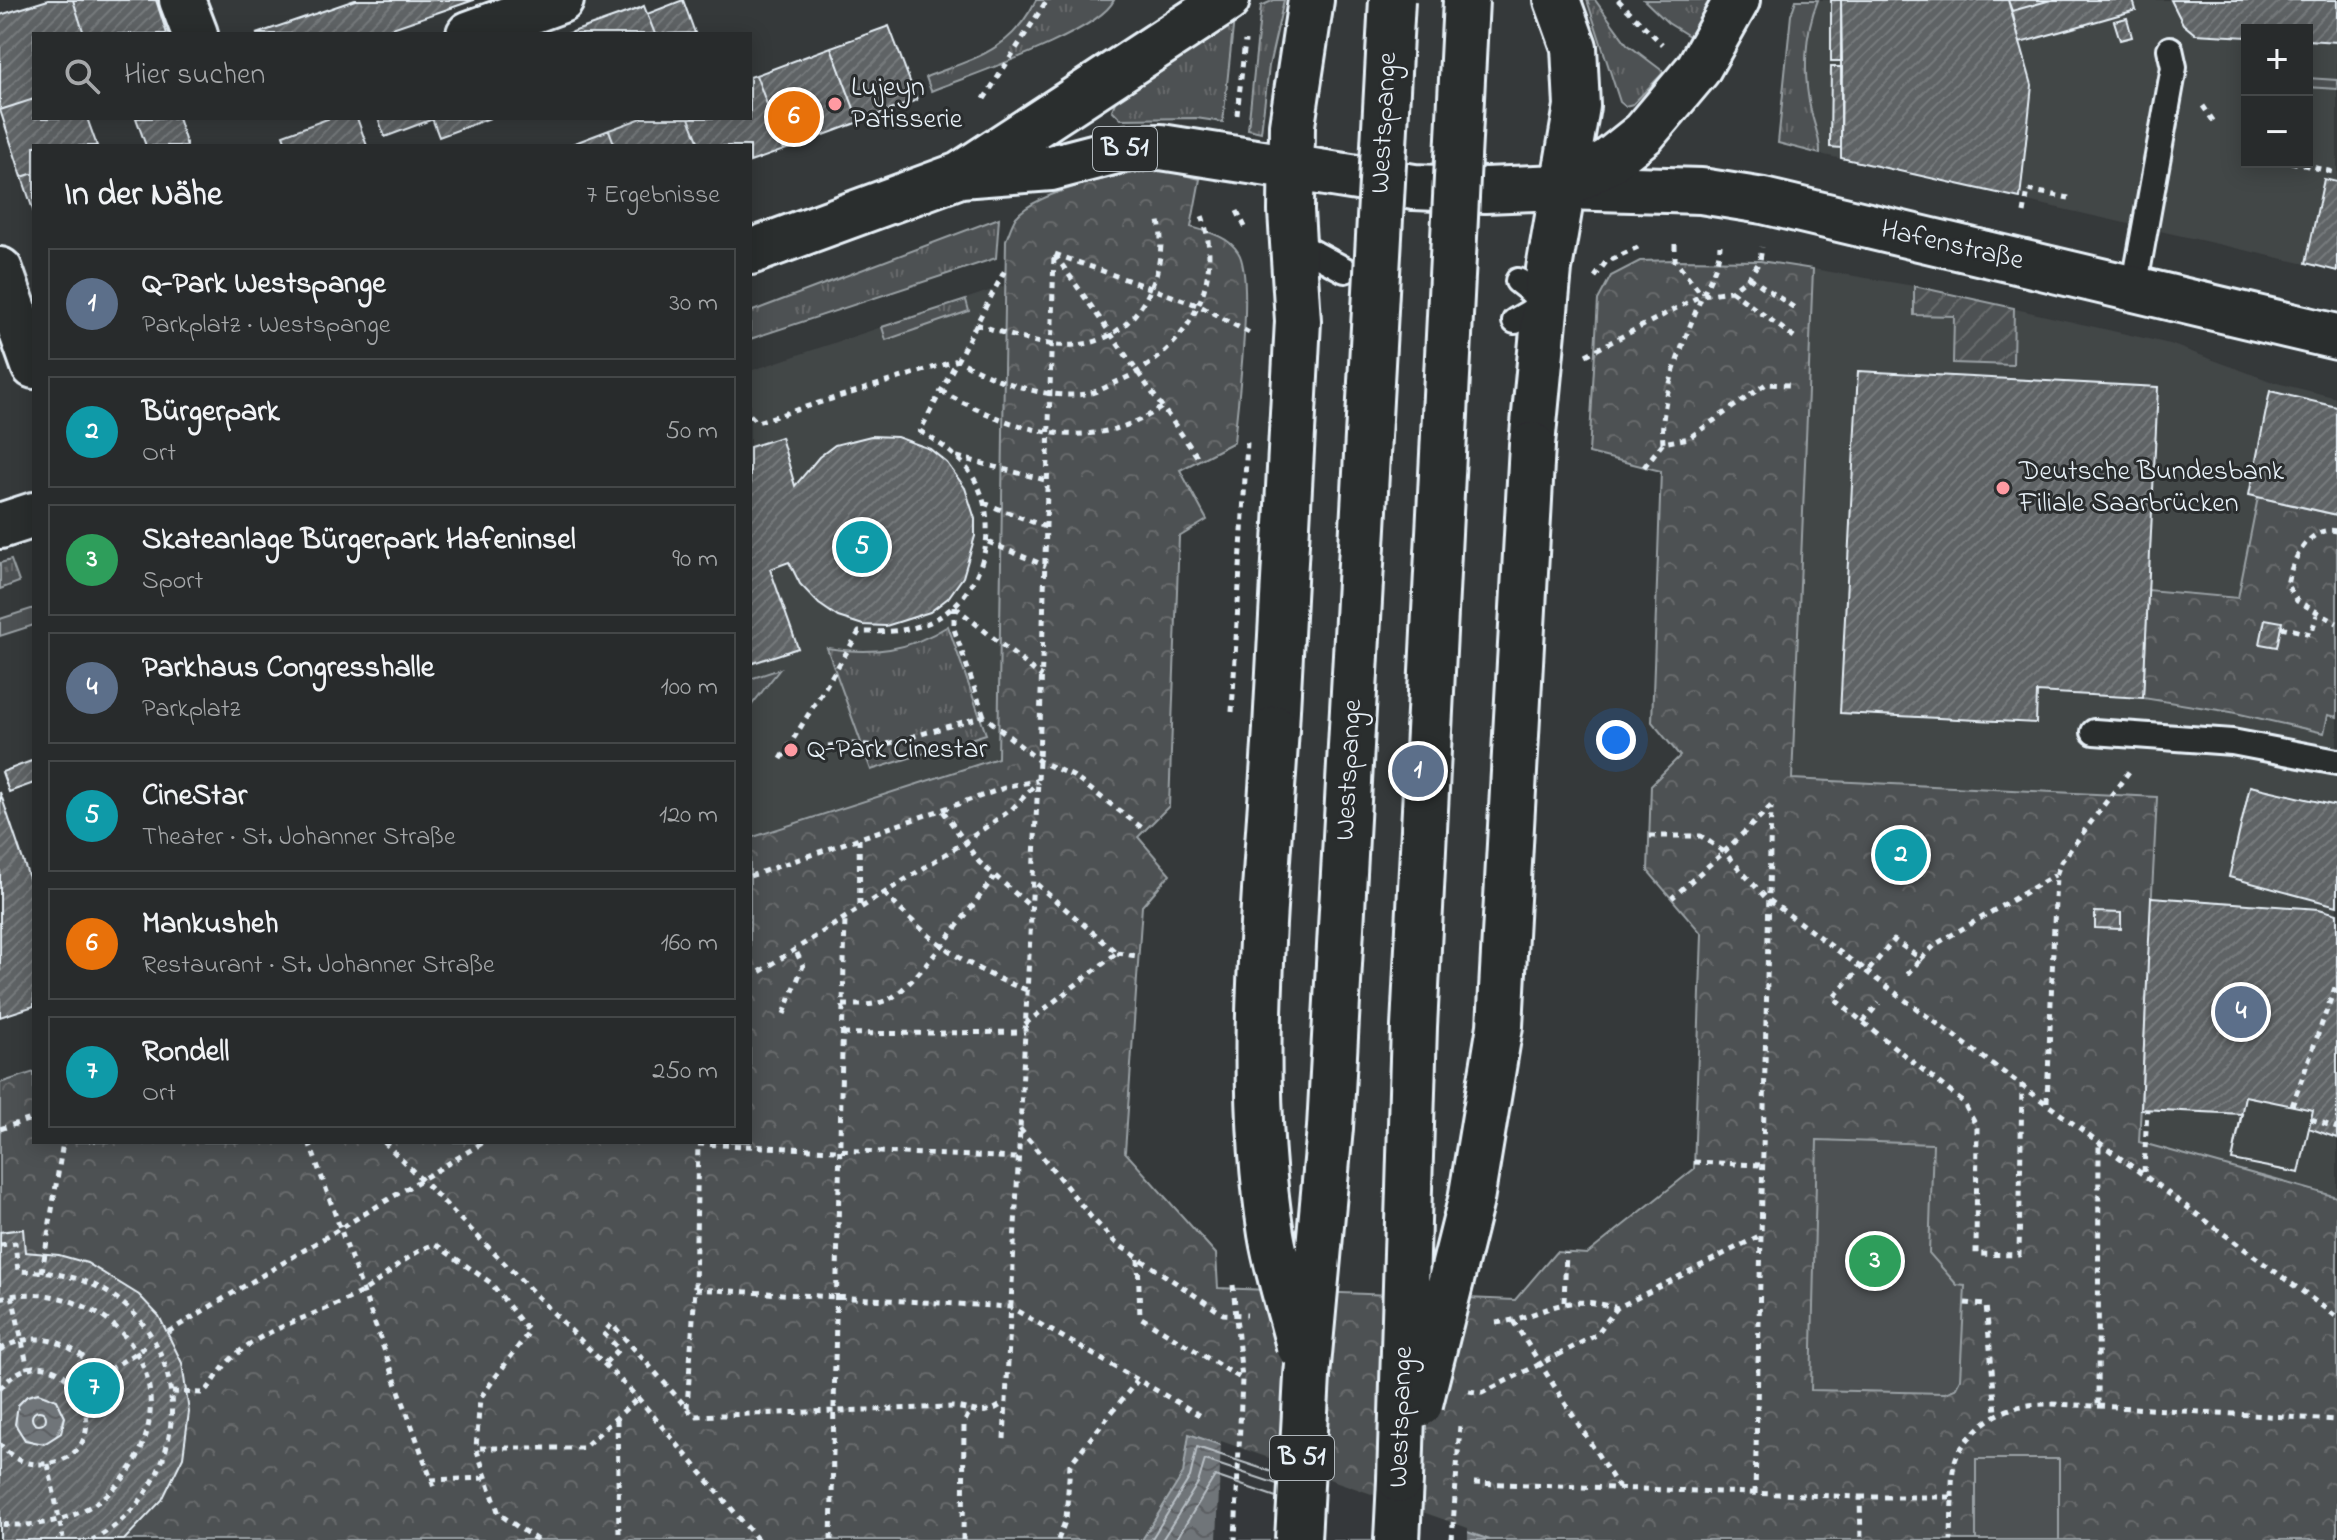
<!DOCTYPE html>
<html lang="de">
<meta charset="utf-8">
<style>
body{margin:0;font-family:"Indie Flower",sans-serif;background:#303334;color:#f1f3f6}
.controls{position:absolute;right:24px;top:24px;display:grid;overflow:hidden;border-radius:0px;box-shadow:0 4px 20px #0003}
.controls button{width:72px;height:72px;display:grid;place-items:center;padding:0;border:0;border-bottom:2px solid #444748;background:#282b2c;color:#f1f3f6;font:40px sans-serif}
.you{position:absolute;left:1616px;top:740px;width:28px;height:28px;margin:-20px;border:6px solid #fff;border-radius:50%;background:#1a73e8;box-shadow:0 0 0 12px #1a73e833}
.badge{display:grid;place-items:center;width:52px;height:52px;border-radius:50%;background:#95b2f1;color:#fff;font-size:26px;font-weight:700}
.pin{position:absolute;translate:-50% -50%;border:4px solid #fff;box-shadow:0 2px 8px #0006}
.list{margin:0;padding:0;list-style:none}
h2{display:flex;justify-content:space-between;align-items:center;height:104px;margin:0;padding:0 32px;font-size:34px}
h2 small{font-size:26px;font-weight:400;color:#a5a7a9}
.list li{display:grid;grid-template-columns:52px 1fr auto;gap:24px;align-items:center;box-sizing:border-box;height:112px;margin:0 16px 16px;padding:0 16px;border:2px solid #444748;border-radius:0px}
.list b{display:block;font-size:30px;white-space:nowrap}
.list p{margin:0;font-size:26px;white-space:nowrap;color:#a5a7a9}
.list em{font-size:26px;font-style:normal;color:#a5a7a9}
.icon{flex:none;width:44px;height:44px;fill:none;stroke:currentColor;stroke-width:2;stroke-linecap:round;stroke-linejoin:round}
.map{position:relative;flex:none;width:2337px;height:1540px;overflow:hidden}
.search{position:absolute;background:#282b2c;box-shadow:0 4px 20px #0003;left:32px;top:32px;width:720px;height:88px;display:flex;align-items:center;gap:20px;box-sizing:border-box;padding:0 28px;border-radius:0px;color:#a5a7a9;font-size:30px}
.panel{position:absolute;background:#282b2c;box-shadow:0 4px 20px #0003;left:32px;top:144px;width:720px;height:1000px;border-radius:0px}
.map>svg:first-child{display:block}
.built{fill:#424647;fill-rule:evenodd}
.grass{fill:url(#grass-tufts);stroke:#9aa1a5;stroke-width:2}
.forest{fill:url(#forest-crowns);stroke:#9aa1a5;stroke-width:2}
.garden{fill:url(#garden-furrows);stroke:#9aa1a5;stroke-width:2}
.pitch{fill:#4d5152;stroke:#9aa1a5;stroke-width:2}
.water{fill:url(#water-waves);stroke:#a0a7ac;stroke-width:2}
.pier{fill:#35393a}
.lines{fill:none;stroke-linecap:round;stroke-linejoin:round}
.shore{stroke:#b8bfc5;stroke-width:2}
.building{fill:url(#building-hatch);stroke:#e8f1f8;stroke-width:2;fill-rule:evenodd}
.service-casing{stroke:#e8f1f8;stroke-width:30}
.minor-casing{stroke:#e8f1f8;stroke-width:50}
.tertiary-casing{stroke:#e8f1f8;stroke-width:50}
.primary-casing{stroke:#e8f1f8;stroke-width:50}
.path{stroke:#e8f1f8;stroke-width:5;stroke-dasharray:6 6;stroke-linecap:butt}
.service{stroke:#2a2d2e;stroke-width:24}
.minor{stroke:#2a2d2e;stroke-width:44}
.tertiary{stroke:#2a2d2e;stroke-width:44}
.primary{stroke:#2a2d2e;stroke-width:44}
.primary-bridge-casing{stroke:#e8f1f8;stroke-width:50;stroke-linecap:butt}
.path-bridge{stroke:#e8f1f8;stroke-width:5;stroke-dasharray:6 6;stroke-linecap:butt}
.primary-bridge{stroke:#2a2d2e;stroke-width:44}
.poi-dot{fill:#ff9aa2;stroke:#2a2d2e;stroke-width:3}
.labels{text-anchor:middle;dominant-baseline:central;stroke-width:6;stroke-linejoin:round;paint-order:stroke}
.shield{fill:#2a2d2e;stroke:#afb6bb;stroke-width:2}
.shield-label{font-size:26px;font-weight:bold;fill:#e8f1f8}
.poi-label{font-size:28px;fill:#e8f1f8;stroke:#2a2d2e;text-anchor:start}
.street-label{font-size:28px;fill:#e8f1f8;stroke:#2a2d2e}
</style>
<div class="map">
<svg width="2337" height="1540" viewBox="0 0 2337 1540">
<defs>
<pattern id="grass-tufts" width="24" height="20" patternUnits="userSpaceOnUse" patternTransform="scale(2)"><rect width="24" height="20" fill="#4d5152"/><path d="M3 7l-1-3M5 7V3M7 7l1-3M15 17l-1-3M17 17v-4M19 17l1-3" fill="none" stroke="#676a6c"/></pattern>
<pattern id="forest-crowns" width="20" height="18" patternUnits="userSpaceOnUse" patternTransform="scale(2)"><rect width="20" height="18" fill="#4d5152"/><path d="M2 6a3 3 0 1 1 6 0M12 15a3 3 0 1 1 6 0" fill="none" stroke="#676a6c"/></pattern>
<pattern id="garden-furrows" width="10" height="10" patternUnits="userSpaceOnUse" patternTransform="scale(2)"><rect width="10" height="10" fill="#4d5152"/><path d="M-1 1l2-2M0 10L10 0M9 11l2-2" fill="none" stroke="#676a6c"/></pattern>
<pattern id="water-waves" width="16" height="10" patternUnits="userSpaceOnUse" patternTransform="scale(2)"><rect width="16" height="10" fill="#707579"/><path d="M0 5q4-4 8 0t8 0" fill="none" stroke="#5b5e62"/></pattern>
<pattern id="building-hatch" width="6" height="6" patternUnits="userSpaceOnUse" patternTransform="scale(2)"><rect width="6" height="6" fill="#5f6365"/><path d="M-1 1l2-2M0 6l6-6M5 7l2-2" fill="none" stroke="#767a7c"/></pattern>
</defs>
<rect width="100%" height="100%" fill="#35393a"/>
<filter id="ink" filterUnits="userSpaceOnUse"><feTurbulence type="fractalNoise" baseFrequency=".0125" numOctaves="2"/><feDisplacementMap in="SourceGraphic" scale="16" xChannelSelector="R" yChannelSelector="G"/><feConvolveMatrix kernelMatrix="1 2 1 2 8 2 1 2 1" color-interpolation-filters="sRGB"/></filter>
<g filter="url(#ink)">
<!-- built -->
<path class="built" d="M 1818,0 L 2337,0 L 2337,271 L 1820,154 L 1809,102 L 1807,63 L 1809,29 ZM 2247,30 L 2307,30 L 2307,162 L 2247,162 Z
M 1813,269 L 1914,286 L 2170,344 L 2273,382 L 2337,398 L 2337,1197 L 2139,1143 L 2053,791 L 1792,779 Z
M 1004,286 L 998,758 L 750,838 L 750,371 Z"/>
<!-- grass -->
<path class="grass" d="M 1036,0 L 1114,0 C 1099,33 968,76 931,91 L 926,77 C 975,58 1011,51 1036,0 Z
M 1274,0 L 1284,0 L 1269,66 L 1261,132 L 1248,129 L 1261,6 Z
M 1587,0 L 1595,0 L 1627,44 L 1664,72 L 1633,104 L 1625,106 L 1620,102 Z
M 1644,0 L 1714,0 L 1689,36 L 1668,23 Z
M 1796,0 L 1818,0 C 1804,33 1803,76 1811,111 C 1814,125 1821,140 1820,154 L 1778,143 L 1791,15 Z
M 1234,18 L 1223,122 L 1196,118 L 1121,119 L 1112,110 L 1116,100 Z
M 2307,78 L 2337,80 L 2337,89 L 2307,87 Z
M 999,218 L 996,258 L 750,339 L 750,312 Z
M 966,300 L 969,311 L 886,340 L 882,327 Z
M 11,560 L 19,582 L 0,589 L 0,563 Z
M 34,608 L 34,625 L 0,636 L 0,619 Z
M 948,626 L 986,734 L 871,770 L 827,648 C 873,655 908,651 948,626 Z
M 780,669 L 750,707 L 750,679 Z"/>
<!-- forest -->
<path class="forest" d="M 1163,170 L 1200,179 L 1191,227 C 1208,232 1228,236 1238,252 C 1255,277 1237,407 1234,442 L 1180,470 L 1207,520 L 1179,537 L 1169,806 L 1138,837 L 1170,874 L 1142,906 L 1125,1152 L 1216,1254 L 1218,1288 L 1515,1300 L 1556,1252 L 1587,1254 L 1694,1169 L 1702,934 L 1648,871 L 1651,785 L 1680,756 L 1652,722 L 1661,471 L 1589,453 L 1598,300 L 1611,276 L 1640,261 L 1675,260 L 1760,261 L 1813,269 L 1792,779 L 2157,797 L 2139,1142 L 2337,1197 L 2337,1540 L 0,1540 L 0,1083 L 34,1072 L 34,1142 L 750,1142 L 750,838 L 998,758 L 1006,240 C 1009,233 1012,223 1016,217 C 1040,189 1127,172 1163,170 Z
M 2258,497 L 2337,515 L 2337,717 L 2328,715 L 2324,733 L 2231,712 L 2143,698 L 2148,590 L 2238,598 Z"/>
<!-- garden -->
<path class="garden" d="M 1914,286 L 2014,308 L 2013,365 L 1953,363 L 1954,316 L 1914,315 Z"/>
<!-- pitch -->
<path class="pitch" d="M 1817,1140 L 1933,1144 L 1929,1253 L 1957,1285 L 1965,1286 L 1960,1379 L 1955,1389 L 1945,1393 L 1811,1390 Z
M 1976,1459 L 2059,1459 L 2059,1540 L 1976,1540 Z"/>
<!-- water -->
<path class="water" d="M 42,1393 L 57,1400 L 65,1417 L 55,1439 C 39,1446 29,1444 17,1431 L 16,1408 L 27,1396 Z
M 1189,1434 L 1490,1540 L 1142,1540 L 1183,1474 Z"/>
<!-- pier -->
<path class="pier" d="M 1221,1441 L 1468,1528 L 1468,1540 L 1217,1540 Z"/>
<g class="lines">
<!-- shore -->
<path class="shore" d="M 1151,1540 L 1190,1477 L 1197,1447 L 1278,1474
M 1162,1540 L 1198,1483 L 1205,1460 L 1277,1484
M 1176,1540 L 1215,1476 L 1276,1497"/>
</g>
<!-- building -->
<path class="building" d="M 48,0 L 73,0 L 84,34 L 34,34 L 34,99 L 0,110 L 0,15 Z
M 73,0 L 156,0 L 167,34 L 84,34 Z
M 355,0 L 474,0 L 375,34 L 256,34 Z
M 683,0 L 695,33 L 655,34 L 647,14 Z
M 1831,0 L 1841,0 L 1842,61 L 1831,61 Z
M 1841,0 L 2008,0 L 2032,85 L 2020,198 L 1841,158 Z
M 2008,0 L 2051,0 L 2012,11 Z
M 2051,0 L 2133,0 L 2136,10 L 2020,43 L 2012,11 Z
M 2171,0 L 2337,0 L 2337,42 L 2307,40 L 2307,30 L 2247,30 L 2247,37 L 2195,34 L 2183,24 Z
M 644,6 L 655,34 L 567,34 L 640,8 Z
M 2127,18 L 2132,37 L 2120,40 L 2114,21 Z
M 889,26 L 917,100 L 859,122 L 831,47 Z
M 831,47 L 859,122 L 784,150 L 756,75 Z
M 1831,67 L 1842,67 L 1841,148 L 1830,147 Z
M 756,75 L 784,150 L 750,162 L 750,146 L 700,146 L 689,118 L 750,118 L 750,77 Z
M 34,99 L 34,118 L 87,118 L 97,146 L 34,146 L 34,173 L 22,177 L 0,110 Z
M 136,118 L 178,118 L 187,146 L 146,146 Z
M 330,118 L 357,118 L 367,146 L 287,146 L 283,135 Z
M 378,118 L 432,118 L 433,119 L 385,137 Z
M 432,118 L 490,118 L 439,137 Z
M 642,118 L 689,118 L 700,146 L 615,146 L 609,130 Z
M 609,130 L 615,146 L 567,146 Z
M 34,173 L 34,213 L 22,177 Z
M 2324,179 L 2337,182 L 2337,271 L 2306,263 Z
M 1858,371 L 2158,387 L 2143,698 L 2037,692 L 2036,723 L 1840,713 Z
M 2270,391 L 2337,407 L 2337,515 L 2249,495 Z
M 871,436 L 897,437 L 930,449 L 947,463 L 965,488 L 975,519 L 975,536 L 963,577 L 948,598 L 930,612 L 886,626 L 863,625 L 838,617 L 819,604 L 800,584 L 789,562 L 770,569 L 798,648 L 750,664 L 750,447 L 781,437 L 795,486 L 819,457 L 835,445 Z
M 2265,619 L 2282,622 L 2277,647 L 2260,644 Z
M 34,760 L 34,783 L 9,792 L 2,772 Z
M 2250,786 L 2337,806 L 2337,906 L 2229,877 Z
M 0,792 L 34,893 L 34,1006 L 0,1017 Z
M 2151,897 L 2319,909 L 2337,914 L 2337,1138 L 2309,1128 L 2299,1173 L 2232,1160 L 2242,1114 L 2141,1109 Z
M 2095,912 L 2121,913 L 2121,929 L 2095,928 Z
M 2245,1096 L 2313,1110 L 2299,1173 L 2232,1160 Z
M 23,1229 L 25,1252 L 59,1255 L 87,1263 L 139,1295 L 159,1316 L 182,1363 L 189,1412 L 183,1457 L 162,1500 L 124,1540 L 0,1540 L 0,1232 ZM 38,1393 L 57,1400 L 65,1417 L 61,1433 L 44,1444 L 25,1440 L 15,1424 L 18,1405 L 27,1396 Z
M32 1418a7 7 0 1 1 14 0a7 7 0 1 1-14 0Z"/>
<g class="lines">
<!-- service casing -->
<g class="service-casing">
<path id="service" d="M 1293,242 L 1345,270
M 2134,289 L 2174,67 L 2170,49
M 1515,321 L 1546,303 L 1518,281
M 2094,732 L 2232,742 L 2337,762"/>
</g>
<!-- minor casing -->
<g class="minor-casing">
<path id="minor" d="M 182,0 L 195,34
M 469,34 L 561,0
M 0,270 L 34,366"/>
</g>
<!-- tertiary casing -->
<g class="tertiary-casing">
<path id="tertiary" d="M 1563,187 L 1701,191 L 1763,201 L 2337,337"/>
</g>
<!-- primary casing -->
<g class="primary-casing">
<path id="primary" d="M 960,175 L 1051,168 L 1128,148 L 1161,147 L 1414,187 L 1485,190 L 1563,187 L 1609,161 L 1644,133 L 1698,69 L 1737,0
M 750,252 L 960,175 L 1227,0
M 1532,445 L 1549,269 L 1577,106 L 1574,47 L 1557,0
M 0,526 L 34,515
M 1276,728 L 1298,321 L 1291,211 L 1292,125 L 1311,0
M 1397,1540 L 1400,1480"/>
</g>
<!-- path -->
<path class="path" d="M 1618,0 L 1662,44
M 984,99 L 1047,0
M 2203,106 L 2214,122
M 1237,115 L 1245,41
M 2291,162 L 2337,173
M 1237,211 L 1245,227
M 2024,213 L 2028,190 L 2069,198
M 1675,244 L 1675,260 L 1702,295
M 1055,254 L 1200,306 L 1253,335
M 1055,255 L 1199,459
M 1595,277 L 1606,262 L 1640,246
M 1749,277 L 1796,309
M 1731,291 L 1794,337
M 976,324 C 1010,335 1048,350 1084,344 C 1140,335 1169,271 1159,221
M 1586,355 L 1702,295 L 1731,291 L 1749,277 L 1760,261 L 1762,247
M 941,391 C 1012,430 1088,457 1162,407
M 750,415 L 757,422 L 958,360 C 994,380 1043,400 1086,394 C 1095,393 1106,387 1114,383 C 1183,357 1228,284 1201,213
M 1663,443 C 1659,396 1684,342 1701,298 C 1709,280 1719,265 1720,245
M 957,457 L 1049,481
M 1644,467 L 1663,443 L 1689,438 L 1766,384 L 1792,385
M 984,503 L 1048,528
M 2337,531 C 2308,525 2291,563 2287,585 L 2297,601 L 2337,623
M 988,542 L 1046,566
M 954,606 L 954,629 L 984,716
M 955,607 L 1042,677
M 2281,627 L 2311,634 L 2317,615
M 816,747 L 852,744 L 880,746 L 984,716 L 1039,761 L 1073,776 L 1145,830
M 781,759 L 859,632 C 883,632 910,632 932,621 C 984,596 1004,522 971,474 C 958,455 939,443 920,431 L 1005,270
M 1771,806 L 1724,852 L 1766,898 L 2337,1317
M 943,811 L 979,862 L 1031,907
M 1650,836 L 1701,836 L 1724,852 L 1672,898
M 859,839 L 860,908
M 750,876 L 1013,785 L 1037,781
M 884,893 C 928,939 967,969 1027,990
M 1117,953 L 1137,956
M 1863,965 L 1833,998 L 1963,1102 L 1977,1127 L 1976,1254 L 2019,1255 L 2022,1084
M 1869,970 L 1894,940 L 1921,959 L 1936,944 L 2055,875
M 1907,974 L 1921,959
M 750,978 L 963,843 L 1012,809 L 1038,782
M 843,1005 C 858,1005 873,1006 887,1000 C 913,990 974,903 994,877
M 784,1014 L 803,966 L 795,949
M 1863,1022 L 1879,1003
M 1025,1024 L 1117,953 L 1034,882
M 843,1034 L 1025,1032
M 2047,1102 L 2056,875 L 2061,862 L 2131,769
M 2292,1106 L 2337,982
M 2311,1119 L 2337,1128
M 0,1129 L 34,1118
M 1020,1129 L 1091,1217 L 1116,1243 L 1223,1314 L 1247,1315
M 309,1142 L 435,1490
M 384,1142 L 638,1398 L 758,1540
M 698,1144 L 1018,1158
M 1694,1162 L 1761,1165
M 2144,1172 L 2147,1109
M 1138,1259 L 1140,1317 L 1242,1379
M 42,1272 L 63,1142
M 695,1289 L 1010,1307 L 1203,1417
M 12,1295 L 28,1369
M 0,1298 C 29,1291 56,1294 83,1306 C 206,1362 150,1540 0,1524
M 1564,1302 L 1566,1253
M 1965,1303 L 1986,1305 L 1996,1412
M 1513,1321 L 1619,1488
M 1496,1323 C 1548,1316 1559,1291 1617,1308 L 1759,1236
M 168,1332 L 484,1142
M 0,1350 C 36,1326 78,1344 101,1376
M 1558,1355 L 1596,1335 L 1617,1308
M 605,1363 L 619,1349 L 603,1333 L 612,1324 L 694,1416 L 952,1407 C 973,1408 982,1419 1004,1403
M 0,1389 C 63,1312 135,1457 43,1464 C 25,1465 11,1458 0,1444
M 79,1389 L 145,1347
M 172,1392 L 204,1393 C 214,1383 221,1368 231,1359 C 268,1324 320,1316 363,1291 C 389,1276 405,1254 435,1244 L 491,1283 L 529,1332 L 480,1398 L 476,1448
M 2098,1406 L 2337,1420
M 687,1408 L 695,1289 L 698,1143
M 617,1419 L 619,1533
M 1004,1439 L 1039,761 L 1054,254
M 48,1464 L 63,1538
M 431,1480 L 487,1478
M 1474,1483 L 1860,1497 L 1861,1540
M 1755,1494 L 1771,807
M 1860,1497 L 1952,1497 L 1951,1540
M 1952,1497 C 1952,1466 1952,1454 1976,1431 C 2012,1395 2050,1405 2098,1406 L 2099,1141
M 537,1540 L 499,1514 L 476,1448 L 583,1448 L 638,1398
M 831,1540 L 845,918
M 963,1540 L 964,1423 L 969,1413
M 1058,1540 L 1066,1519 L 1070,1464 L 1137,1381"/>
<!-- service -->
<use href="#service" class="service"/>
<!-- minor -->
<use href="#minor" class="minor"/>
<!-- tertiary -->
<use href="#tertiary" class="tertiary"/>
<!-- primary -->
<use href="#primary" class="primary"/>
<!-- primary-bridge casing -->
<g class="primary-bridge-casing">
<path id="primary-bridge" d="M 1276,728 C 1266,895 1245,1068 1271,1234 C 1277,1271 1290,1309 1299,1346
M 1420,1404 L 1471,1200 L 1500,1026 L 1532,445
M 1400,1480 L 1414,1027 L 1466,0
M 1298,1540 L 1307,1376 L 1330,1128 L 1392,0"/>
</g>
<!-- path-bridge -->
<path class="path-bridge" d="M 1232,712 L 1247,442
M 0,1245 L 15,1243 L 18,1271 C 50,1272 79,1275 107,1292 C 202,1351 188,1491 92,1540
M 1233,1285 L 1242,1379 L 1235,1540
M 1469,1391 L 1482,1393 L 1558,1355
M 1452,1540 L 1460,1425"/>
<!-- primary-bridge -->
<use href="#primary-bridge" class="primary-bridge"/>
</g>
</g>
<!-- markers -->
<g class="poi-dot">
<circle cx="835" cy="104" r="8"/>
<circle cx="2003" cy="488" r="8"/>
<circle cx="791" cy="750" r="8"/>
</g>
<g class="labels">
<!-- shield labels -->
<g class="shield">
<rect x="1093" y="127" width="64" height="44" rx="6"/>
<rect x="1270" y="1436" width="64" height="44" rx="6"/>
</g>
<g class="shield-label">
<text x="1125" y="149">B 51</text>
<text x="1302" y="1458">B 51</text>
</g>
<!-- poi labels -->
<g class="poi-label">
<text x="851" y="88">Lujeyn<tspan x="851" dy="32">Patisserie</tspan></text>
<text x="2019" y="472">Deutsche Bundesbank<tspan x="2019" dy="32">Filiale Saarbrücken</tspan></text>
<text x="807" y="750">Q-Park Cinestar</text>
</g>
<!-- street labels -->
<g class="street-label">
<text transform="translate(1385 123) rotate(-87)">Westspange</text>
<text transform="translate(1952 246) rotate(13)">Hafenstraße</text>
<text transform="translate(1350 770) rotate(-87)">Westspange</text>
<text transform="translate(1402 1417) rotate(-88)">Westspange</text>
</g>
</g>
</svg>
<div class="controls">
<button>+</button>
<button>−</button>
</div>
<div class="you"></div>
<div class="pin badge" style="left:1418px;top:771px;background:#5c6f8a">1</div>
<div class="pin badge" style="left:1901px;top:855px;background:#0f9aa8">2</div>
<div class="pin badge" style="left:1875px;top:1261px;background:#2e9e5b">3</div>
<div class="pin badge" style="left:2241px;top:1012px;background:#5c6f8a">4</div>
<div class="pin badge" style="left:862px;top:547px;background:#0f9aa8">5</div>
<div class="pin badge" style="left:794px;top:117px;background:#e8710a">6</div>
<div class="pin badge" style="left:94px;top:1388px;background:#0f9aa8">7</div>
<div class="search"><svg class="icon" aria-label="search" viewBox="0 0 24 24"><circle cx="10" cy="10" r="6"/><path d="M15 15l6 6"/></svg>Hier suchen</div>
<section class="panel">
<h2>In der Nähe<small>7 Ergebnisse</small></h2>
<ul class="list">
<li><span class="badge" style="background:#5c6f8a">1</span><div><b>Q-Park Westspange</b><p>Parkplatz · Westspange</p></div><em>30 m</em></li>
<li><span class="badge" style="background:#0f9aa8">2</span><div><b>Bürgerpark</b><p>Ort</p></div><em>50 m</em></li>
<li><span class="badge" style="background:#2e9e5b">3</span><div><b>Skateanlage Bürgerpark Hafeninsel</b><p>Sport</p></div><em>90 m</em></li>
<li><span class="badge" style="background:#5c6f8a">4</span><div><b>Parkhaus Congresshalle</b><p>Parkplatz</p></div><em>100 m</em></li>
<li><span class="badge" style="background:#0f9aa8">5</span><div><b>CineStar</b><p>Theater · St. Johanner Straße</p></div><em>120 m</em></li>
<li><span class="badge" style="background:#e8710a">6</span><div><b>Mankusheh</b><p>Restaurant · St. Johanner Straße</p></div><em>160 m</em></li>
<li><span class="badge" style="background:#0f9aa8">7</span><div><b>Rondell</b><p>Ort</p></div><em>250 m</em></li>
</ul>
</section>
</div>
